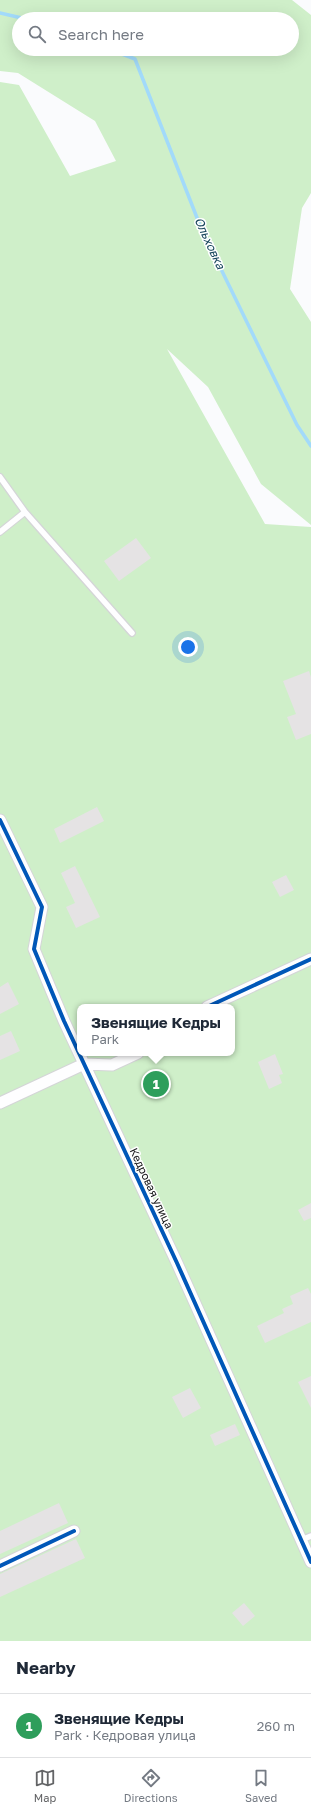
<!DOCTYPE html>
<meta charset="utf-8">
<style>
body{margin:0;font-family:"Golos Text",sans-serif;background:#f6f6f7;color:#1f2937}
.you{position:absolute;left:188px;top:647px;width:14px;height:14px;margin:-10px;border:3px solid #fff;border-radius:50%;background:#1a73e8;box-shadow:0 0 0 6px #1a73e833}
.badge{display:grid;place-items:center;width:26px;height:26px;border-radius:50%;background:#636466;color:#fff;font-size:13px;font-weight:700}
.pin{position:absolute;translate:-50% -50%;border:2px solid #fff;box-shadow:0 1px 4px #0006}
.popup{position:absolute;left:77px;top:1004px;width:158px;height:52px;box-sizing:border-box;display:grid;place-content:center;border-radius:8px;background:#fff;filter:drop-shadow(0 1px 3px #0005);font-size:13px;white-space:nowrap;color:#747a83}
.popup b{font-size:15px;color:#1f2937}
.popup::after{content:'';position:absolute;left:50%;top:100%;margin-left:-8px;border:8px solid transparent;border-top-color:#fff}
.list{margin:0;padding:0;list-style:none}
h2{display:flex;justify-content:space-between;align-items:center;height:52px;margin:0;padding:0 16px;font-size:17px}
h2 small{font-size:13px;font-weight:400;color:#747a83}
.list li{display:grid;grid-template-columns:26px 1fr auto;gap:12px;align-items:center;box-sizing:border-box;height:64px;padding:0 16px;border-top:1px solid #e0e1e3}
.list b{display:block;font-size:15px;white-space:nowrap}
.list p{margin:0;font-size:13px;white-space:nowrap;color:#747a83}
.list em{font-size:13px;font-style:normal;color:#747a83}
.icon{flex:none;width:22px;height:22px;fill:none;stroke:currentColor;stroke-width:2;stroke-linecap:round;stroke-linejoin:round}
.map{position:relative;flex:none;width:311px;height:1641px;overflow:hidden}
.search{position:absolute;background:#fff;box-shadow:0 4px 16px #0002;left:12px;right:12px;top:12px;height:44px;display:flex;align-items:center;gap:10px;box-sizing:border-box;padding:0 14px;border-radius:22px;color:#747a83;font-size:15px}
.sheet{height:116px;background:#fff}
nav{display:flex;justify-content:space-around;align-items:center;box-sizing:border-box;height:56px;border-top:1px solid #e0e1e3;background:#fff;font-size:11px;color:#747a83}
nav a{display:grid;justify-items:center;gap:2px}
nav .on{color:#636466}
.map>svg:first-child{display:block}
.green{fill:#cfefc9;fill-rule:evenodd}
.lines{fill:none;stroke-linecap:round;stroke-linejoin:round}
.stream{stroke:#a2dafa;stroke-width:3.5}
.building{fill:#e5e3e4}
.lane-casing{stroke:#d4d5d7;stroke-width:8}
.street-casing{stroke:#d4d5d7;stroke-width:13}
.lane{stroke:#fefeff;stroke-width:5.5}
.street{stroke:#fefeff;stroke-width:11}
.cycleway-casing{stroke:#fff;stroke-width:6}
.cycleway{stroke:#0057b8;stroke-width:4}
.labels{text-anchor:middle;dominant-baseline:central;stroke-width:3;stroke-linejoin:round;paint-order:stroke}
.street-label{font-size:11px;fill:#121215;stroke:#fff}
.water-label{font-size:12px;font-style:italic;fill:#18465c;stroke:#fff}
</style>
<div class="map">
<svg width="311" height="1641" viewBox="0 0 311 1641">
<rect width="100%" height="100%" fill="#fafbfd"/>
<!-- green -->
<path class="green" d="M 0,0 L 292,0 L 311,15 L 311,193 L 302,208 L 290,289 L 311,322 L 311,525 L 261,484 L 208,387 L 167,349 L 265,524 L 311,527 L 311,1641 L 0,1641 L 0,82 L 19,85 L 70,176 L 116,161 L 95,121 L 18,73 L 0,71 ZM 19,19 L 292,19 L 292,49 L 19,49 ZM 80,1007 L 232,1007 L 232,1053 L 80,1053 Z"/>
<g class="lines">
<!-- stream -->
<path class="stream" d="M 0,13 L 26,19
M 109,49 L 135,59 L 201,228 L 297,425 L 311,446"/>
</g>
<!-- building -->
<path class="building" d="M 136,538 L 151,558 L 119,581 L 104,561 Z
M 309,671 L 311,677 L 311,734 L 296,740 L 287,717 L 296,714 L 283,681 Z
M 97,807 L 104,821 L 60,843 L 54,829 Z
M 75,866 L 100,917 L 76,928 L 66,907 L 75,903 L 61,873 Z
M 286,875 L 294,890 L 280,897 L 272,882 Z
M 8,982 L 19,1004 L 0,1014 L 0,987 Z
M 11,1031 L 20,1051 L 0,1060 L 0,1036 Z
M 275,1054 L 283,1074 L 279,1075 L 282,1083 L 269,1089 L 258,1062 Z
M 311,1203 L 311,1218 L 304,1221 L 298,1210 Z
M 308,1288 L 311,1294 L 311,1322 L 265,1343 L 257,1326 L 284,1313 L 282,1309 L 293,1304 L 290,1296 Z
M 311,1376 L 311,1408 L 298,1382 Z
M 190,1388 L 201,1408 L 183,1418 L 172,1397 Z
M 235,1424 L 240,1435 L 215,1446 L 210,1435 Z
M 59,1503 L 68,1523 L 0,1554 L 0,1531 Z
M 76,1539 L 85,1558 L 0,1597 L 0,1574 Z
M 244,1603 L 255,1616 L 243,1626 L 232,1613 Z"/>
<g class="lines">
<!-- lane casing -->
<g class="lane-casing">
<path id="lane" d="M 0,477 L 25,512
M 0,532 L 25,512 L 132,633
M 301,1540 L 311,1536"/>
</g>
<!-- street casing -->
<g class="street-casing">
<path id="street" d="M 0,820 L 42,907 L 34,949 L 64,1021 L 177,1263 L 311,1562
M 207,1007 L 311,959
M 0,1103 L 84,1064 L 112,1065 L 138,1053
M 0,1566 L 74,1531"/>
</g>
<!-- lane -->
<use href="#lane" class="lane"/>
<!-- street -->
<use href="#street" class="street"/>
<!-- cycleway casing -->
<g class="cycleway-casing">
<path id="cycleway" d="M 0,820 L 42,907 L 34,949 L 64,1021 L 177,1263 L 311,1562
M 207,1007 L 311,959
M 0,1566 L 74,1531"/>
</g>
<!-- cycleway -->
<use href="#cycleway" class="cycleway"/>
</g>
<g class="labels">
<!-- street labels -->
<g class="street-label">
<text transform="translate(152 1188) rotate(65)">Кедровая улица</text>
</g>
<!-- water labels -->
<g class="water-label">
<text transform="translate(210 243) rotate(65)">Ольховка</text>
</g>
</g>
</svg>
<div class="you"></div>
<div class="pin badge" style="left:156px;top:1084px;background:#2e9e5b">1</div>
<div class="popup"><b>Звенящие Кедры</b>Park</div>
<div class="search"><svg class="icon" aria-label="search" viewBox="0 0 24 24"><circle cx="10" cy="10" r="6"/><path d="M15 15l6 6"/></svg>Search here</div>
</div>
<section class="sheet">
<h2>Nearby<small></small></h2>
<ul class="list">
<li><span class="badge" style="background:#2e9e5b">1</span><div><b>Звенящие Кедры</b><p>Park · Кедровая улица</p></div><em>260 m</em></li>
</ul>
</section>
<nav>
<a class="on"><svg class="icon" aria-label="map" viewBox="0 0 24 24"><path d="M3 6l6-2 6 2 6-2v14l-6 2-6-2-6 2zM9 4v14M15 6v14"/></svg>Map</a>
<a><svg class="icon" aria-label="directions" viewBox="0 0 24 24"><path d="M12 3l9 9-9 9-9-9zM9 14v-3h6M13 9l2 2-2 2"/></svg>Directions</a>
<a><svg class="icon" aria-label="saved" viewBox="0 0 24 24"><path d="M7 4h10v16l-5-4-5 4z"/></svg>Saved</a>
</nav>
